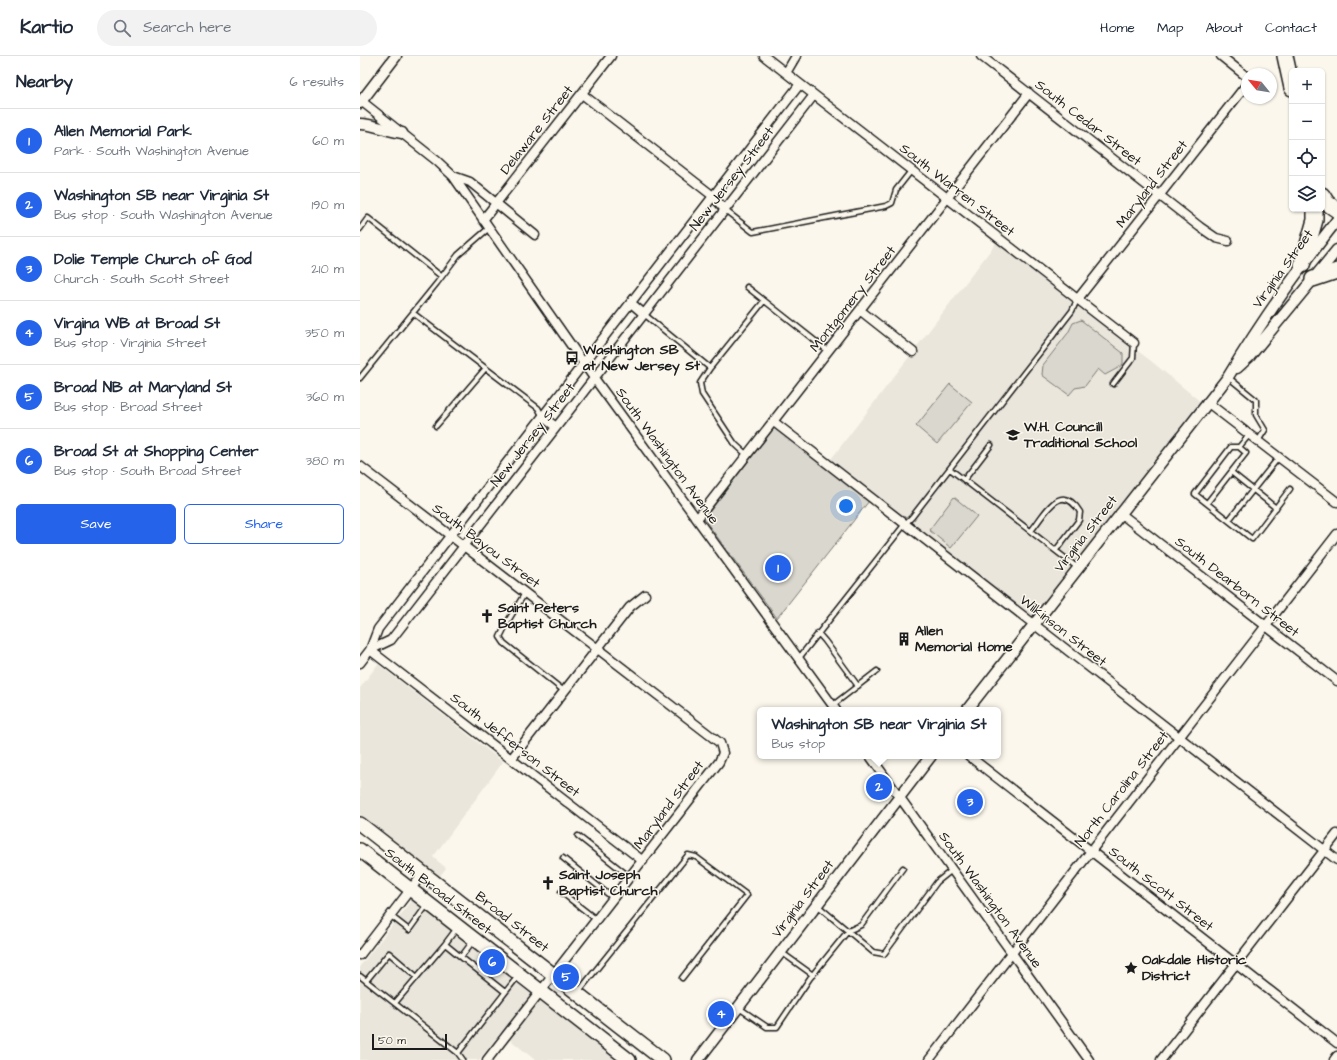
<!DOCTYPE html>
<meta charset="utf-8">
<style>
body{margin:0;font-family:"Architects Daughter",sans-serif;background:#f2f2f3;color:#1f2937}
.controls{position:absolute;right:12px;top:12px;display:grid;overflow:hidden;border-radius:6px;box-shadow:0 1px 3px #0004}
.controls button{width:36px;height:36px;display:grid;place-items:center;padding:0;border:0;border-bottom:1px solid #e0e1e3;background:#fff;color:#1f2937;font:20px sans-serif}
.compass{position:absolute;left:881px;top:12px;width:36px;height:36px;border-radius:50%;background:#fff;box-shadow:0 1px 3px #0004;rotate:300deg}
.scale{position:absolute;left:12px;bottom:10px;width:75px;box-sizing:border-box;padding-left:4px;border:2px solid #1c1c1c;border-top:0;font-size:11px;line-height:14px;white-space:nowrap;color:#1c1c1c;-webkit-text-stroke:3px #fbf7ec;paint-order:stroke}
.you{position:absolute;left:486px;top:450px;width:14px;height:14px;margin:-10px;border:3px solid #fff;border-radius:50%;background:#1a73e8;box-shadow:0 0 0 6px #1a73e833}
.badge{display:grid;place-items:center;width:26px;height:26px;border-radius:50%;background:#2563eb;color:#fff;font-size:13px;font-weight:700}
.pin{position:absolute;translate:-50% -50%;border:2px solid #fff;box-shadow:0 1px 4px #0006}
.popup{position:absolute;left:397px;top:651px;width:244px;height:52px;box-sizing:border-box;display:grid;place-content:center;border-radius:6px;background:#fff;filter:drop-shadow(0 1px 3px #0005);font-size:13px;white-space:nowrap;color:#747a83}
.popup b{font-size:15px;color:#1f2937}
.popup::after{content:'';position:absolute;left:50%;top:100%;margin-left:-8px;border:8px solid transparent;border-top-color:#fff}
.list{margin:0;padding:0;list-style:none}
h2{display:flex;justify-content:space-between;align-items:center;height:52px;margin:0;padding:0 16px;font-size:17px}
h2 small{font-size:13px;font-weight:400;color:#747a83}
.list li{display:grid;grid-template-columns:26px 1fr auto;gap:12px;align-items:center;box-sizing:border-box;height:64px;padding:0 16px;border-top:1px solid #e0e1e3}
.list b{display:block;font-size:15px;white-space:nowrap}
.list p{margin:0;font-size:13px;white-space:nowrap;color:#747a83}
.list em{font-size:13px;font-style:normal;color:#747a83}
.actions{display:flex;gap:8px;padding:12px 16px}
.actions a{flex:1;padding:9px 0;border:1px solid #2563eb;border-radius:6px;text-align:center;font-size:14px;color:#2563eb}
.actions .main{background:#2563eb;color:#fff}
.icon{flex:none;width:22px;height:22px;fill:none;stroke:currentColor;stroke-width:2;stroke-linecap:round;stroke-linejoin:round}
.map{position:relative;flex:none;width:977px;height:1004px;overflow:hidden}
header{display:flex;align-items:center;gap:24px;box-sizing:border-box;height:56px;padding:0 20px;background:#fff;border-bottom:1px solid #e0e1e3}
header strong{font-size:19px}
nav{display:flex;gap:22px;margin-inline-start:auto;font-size:14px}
.search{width:280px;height:36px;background:#f2f2f3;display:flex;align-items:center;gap:10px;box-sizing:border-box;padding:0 14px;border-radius:22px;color:#747a83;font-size:15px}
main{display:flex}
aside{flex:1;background:#fff}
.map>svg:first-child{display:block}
.built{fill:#eae6dc}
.green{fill:#dad7ce;stroke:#7b7a75}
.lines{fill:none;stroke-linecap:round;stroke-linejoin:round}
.service-casing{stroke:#1c1c1c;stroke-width:7}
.minor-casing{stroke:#1c1c1c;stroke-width:11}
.tertiary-casing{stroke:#1c1c1c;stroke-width:13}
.primary-casing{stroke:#1c1c1c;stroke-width:16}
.motorway-casing{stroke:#1c1c1c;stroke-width:18}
.service{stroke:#fbf7ec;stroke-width:4}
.minor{stroke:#fbf7ec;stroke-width:8}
.tertiary{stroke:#fbf7ec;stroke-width:10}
.primary{stroke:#fbf7ec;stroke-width:13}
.motorway{stroke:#fbf7ec;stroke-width:15}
.labels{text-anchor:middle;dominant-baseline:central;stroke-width:3;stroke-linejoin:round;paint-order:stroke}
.street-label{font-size:14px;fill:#1c1c1c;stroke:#fbf7ec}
.poi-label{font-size:14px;font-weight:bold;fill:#1c1c1c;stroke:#fbf7ec;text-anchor:start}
</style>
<header>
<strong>Kartio</strong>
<div class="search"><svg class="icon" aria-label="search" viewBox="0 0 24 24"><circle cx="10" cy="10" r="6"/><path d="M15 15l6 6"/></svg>Search here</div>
<nav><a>Home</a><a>Map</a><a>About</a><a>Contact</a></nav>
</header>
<main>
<aside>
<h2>Nearby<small>6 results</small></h2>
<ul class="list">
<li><span class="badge">1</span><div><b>Allen Memorial Park</b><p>Park · South Washington Avenue</p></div><em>60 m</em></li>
<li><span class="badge">2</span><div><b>Washington SB near Virginia St</b><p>Bus stop · South Washington Avenue</p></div><em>190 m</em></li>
<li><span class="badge">3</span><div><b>Dolie Temple Church of God</b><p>Church · South Scott Street</p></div><em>210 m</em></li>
<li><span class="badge">4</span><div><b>Virgina WB at Broad St</b><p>Bus stop · Virginia Street</p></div><em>350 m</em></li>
<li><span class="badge">5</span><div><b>Broad NB at Maryland St</b><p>Bus stop · Broad Street</p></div><em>360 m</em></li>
<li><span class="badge">6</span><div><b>Broad St at Shopping Center</b><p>Bus stop · South Broad Street</p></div><em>380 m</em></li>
</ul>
<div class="actions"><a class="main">Save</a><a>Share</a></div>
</aside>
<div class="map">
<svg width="977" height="1004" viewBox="0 0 977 1004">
<rect width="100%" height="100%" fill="#fbf7ec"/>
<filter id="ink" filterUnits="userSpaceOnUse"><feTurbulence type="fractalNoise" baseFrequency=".025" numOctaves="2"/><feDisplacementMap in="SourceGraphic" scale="8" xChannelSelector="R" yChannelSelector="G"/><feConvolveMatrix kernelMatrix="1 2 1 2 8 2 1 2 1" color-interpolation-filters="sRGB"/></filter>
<g filter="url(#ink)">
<!-- built -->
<path class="built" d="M 636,187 L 791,305 L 842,347 L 667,568 L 465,411 Z
M 18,608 L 143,706 L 73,801 L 86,812 L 60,846 L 265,1004 L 175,1004 L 141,976 L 119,1004 L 0,1004 L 0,910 L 74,817 L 0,760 L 0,632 Z"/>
<!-- green -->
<path class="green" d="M 721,264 L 763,297 L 763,308 L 758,312 L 745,319 L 738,313 L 725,330 L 715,332 L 709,339 L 682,319 L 683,309 L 708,277 L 713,267 Z
M 590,328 L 612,346 L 577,388 L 556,370 Z
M 414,372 L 509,445 L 417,562 L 344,463 Z
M 594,441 L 617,460 L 591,492 L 569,474 Z"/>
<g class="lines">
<!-- service casing -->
<g class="service-casing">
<path id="service" d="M 365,154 L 393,176 L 526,150 L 532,147 L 536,134 L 551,115
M 0,173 L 8,162 L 81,220
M 387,231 L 468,295
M 53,257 L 178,352 L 183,361
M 284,258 L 350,312
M 868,321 L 896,344 L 896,359 L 905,374 L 898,385
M 0,322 L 77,227 L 98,199 L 129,172
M 753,328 L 773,302 L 774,287
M 76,370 L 125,313
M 879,391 L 890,378
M 387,399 L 375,388 L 342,338 L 340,327 L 350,312 L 404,245
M 590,413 L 718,512
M 871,416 L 916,452
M 604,424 L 631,389
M 847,447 L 886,397 L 879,391 L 871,391 L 835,438 L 892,483 L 930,433
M 869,464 L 919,401
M 671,475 C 685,458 700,424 720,456 L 719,464 L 696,494
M 165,537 L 148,565 L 140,581 L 144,587 L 204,635
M 458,577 L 465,585 L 498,630
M 439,602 L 545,468 L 552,461 L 712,255 L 717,244
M 473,649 L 517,615
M 218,780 L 270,821
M 203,802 L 253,842
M 201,836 L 237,864
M 457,849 L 513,896 L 524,898 L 577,826 L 592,814
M 31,860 L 49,874 L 67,849
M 97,872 L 85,888 L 101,901 L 113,885
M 421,896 L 453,919
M 101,901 L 145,936
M 0,920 L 98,997 L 158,920
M 6,925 L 29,897 L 57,921
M 219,935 L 328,799 L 336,801 L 387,839 L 322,922
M 35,947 L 85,888
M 379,952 L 407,971 L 417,971 L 450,922 L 488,875 L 501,869 L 543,812
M 98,997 L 103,1004"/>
</g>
<!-- minor casing -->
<g class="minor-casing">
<path id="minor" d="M 404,0 L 774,287
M 621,0 L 840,171 L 856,182 L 868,185
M 861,0 L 887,21
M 426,17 L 436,0
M 222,38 L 353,140 L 365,154
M 0,44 L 77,105 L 93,120 L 234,322 L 476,654
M 93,120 L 110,126 L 175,179
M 123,164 L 251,0
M 717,244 L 887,28
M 271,247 L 284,258
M 501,255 L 553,296
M 847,346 L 977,446
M 183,361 L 196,371
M 414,366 L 977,804
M 0,410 L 360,687 L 363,697 L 359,706 L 127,1004
M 760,457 L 977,625
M 337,463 L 669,37
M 10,594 L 31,584 L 454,39
M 10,594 L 283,805
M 0,607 L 10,594 L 18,573 L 440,28
M 510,700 L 729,1004
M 609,700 L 977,987
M 152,702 L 270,551 L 285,539
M 0,899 L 63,817
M 569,1004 L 977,478
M 801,1004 L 977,778
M 974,1004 L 977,1000"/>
</g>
<!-- tertiary casing -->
<g class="tertiary-casing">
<path id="tertiary" d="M 0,47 L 36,0
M 0,68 C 14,68 27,75 42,77
M 877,312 L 889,301 L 977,194
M 607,654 L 868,321 C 901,266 938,214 977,164
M 338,1004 L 571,700"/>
</g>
<!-- primary casing -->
<g class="primary-casing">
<path id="primary" d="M 0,768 L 303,1004
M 0,794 L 269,1004"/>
</g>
<!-- motorway casing -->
<g class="motorway-casing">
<path id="motorway" d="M 925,0 L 932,32
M 962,139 L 967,147 L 977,154
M 942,209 L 955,164 L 955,153
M 953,223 L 977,215"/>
</g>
<!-- service -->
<use href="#service" class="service"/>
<!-- minor -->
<use href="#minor" class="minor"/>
<!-- tertiary -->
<use href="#tertiary" class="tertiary"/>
<!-- primary -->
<use href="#primary" class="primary"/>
<!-- motorway -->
<use href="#motorway" class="motorway"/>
</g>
</g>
<!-- icons -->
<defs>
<g id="bus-bare" transform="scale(1.08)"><path d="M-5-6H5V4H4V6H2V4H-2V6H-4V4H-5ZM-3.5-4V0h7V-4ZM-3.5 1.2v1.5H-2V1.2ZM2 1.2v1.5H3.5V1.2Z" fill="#1c1c1c" stroke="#fbf7ec" stroke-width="2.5" paint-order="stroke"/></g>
<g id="school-bare" transform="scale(1.08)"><path d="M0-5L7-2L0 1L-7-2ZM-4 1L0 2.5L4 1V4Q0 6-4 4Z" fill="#1c1c1c" stroke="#fbf7ec" stroke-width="2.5" paint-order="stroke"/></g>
<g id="church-bare" transform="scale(1.08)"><path d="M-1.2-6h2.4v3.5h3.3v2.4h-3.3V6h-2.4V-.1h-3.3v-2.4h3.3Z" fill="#1c1c1c" stroke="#fbf7ec" stroke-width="2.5" paint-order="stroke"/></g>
<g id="building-bare" transform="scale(1.08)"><path d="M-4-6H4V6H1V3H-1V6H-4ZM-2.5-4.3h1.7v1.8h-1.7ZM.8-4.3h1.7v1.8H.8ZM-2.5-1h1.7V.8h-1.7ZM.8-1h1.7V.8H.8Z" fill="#1c1c1c" stroke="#fbf7ec" stroke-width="2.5" paint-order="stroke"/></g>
<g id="sight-bare" transform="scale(1.08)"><path d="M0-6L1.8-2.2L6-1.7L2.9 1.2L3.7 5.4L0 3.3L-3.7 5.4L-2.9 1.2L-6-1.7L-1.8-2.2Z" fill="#1c1c1c" stroke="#fbf7ec" stroke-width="2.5" paint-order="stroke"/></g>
</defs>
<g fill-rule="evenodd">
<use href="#bus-bare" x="212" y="302"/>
<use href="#school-bare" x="653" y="379"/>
<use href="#church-bare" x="127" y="560"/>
<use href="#building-bare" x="544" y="583"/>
<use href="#church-bare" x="188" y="827"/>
<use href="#sight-bare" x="771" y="912"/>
</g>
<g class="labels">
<!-- street labels -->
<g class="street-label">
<text transform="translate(728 67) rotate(38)">South Cedar Street</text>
<text transform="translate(177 74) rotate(-52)">Delaware Street</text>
<text transform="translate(372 123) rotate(-52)">New Jersey Street</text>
<text transform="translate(792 128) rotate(-52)">Maryland Street</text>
<text transform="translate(597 134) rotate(38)">South Warren Street</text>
<text transform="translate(923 213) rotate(-54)">Virginia Street</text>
<text transform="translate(493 243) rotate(-52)">Montgomery Street</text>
<text transform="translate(173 379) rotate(-52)">New Jersey Street</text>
<text transform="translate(307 400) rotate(54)">South Washington Avenue</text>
<text transform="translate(726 478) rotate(-52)">Virginia Street</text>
<text transform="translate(126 490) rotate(37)">South Bayou Street</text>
<text transform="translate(877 531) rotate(38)">South Dearborn Street</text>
<text transform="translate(703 575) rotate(38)">Wilkinson Street</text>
<text transform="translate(155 689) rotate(38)">South Jefferson Street</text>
<text transform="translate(762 733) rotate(-52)">North Carolina Street</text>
<text transform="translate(309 749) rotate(-53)">Maryland Street</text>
<text transform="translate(801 833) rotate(38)">South Scott Street</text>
<text transform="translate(78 835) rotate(38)">South Broad Street</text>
<text transform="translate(443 843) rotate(-53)">Virginia Street</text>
<text transform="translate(630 844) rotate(54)">South Washington Avenue</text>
<text transform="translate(152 866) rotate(38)">Broad Street</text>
</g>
<!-- poi labels -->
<g class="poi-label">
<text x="223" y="294">Washington SB<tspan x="223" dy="16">at New Jersey St</tspan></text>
<text x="664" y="371">W.H. Councill<tspan x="664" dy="16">Traditional School</tspan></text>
<text x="138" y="552">Saint Peters<tspan x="138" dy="16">Baptist Church</tspan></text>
<text x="555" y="575">Allen<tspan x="555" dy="16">Memorial Home</tspan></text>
<text x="199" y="819">Saint Joseph<tspan x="199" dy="16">Baptist Church</tspan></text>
<text x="782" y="904">Oakdale Historic<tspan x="782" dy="16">District</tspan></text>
</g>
</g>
</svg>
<div class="controls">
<button>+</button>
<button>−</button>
<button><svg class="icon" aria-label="locate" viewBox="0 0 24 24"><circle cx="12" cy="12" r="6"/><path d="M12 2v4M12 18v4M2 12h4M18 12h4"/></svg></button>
<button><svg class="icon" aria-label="layers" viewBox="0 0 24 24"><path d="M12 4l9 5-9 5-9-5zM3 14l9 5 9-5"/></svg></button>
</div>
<svg class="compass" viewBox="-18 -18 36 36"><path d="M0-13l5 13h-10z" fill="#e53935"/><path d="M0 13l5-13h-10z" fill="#747a83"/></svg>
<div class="scale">50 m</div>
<div class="you"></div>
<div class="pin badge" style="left:418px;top:512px">1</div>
<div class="pin badge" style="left:519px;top:731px">2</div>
<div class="popup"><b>Washington SB near Virginia St</b>Bus stop</div>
<div class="pin badge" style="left:610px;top:746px">3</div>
<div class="pin badge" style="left:361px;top:958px">4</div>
<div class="pin badge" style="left:206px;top:921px">5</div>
<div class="pin badge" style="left:132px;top:906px">6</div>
</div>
</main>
